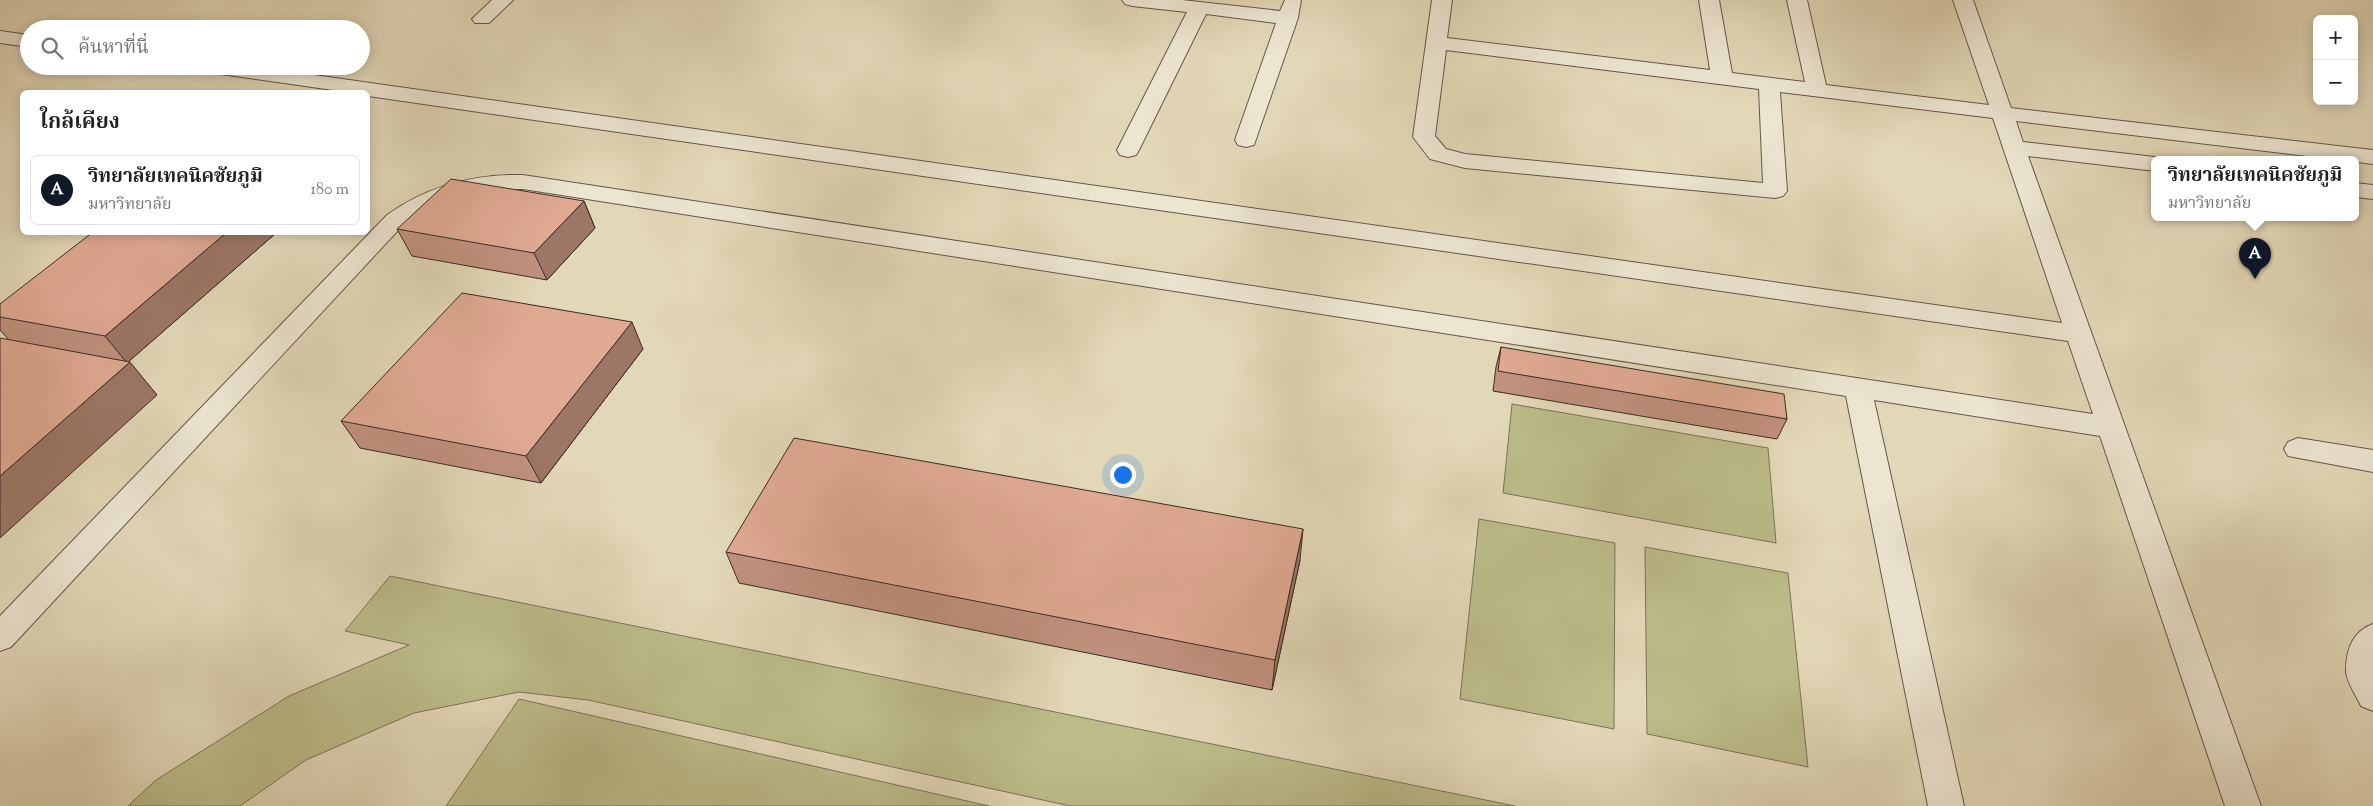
<!DOCTYPE html>
<html lang="th">
<meta charset="utf-8">
<style>
body{margin:0;font-family:"Sorts Mill Goudy","Noto Serif Thai",serif;background:#f6f6f6;color:#202124}
.controls{position:absolute;right:15px;top:15px;display:grid;overflow:hidden;border-radius:8px;box-shadow:0 2px 12px #0003}
.controls button{width:45px;height:45px;display:grid;place-items:center;padding:0;border:0;border-bottom:1px solid #e0e0e0;background:#fff;color:#202124;font:25px sans-serif}
.you{position:absolute;left:1122px;top:474px;width:18px;height:18px;margin:-12px;border:4px solid #fff;border-radius:50%;background:#1a73e8;box-shadow:0 0 0 8px #1a73e833}
.badge{display:grid;place-items:center;width:32px;height:32px;border-radius:50%;background:#111827;color:#fff;font-size:16px;font-weight:700}
.pin{position:absolute;translate:-50% -41px;filter:drop-shadow(0 1px 2px #0008)}
.pin::after{content:'';position:absolute;top:26px;width:18px;height:15px;background:inherit;clip-path:polygon(0 0,100% 0,50% 100%)}
.popup{position:absolute;left:2151px;top:156px;width:208px;height:65px;box-sizing:border-box;display:grid;place-content:center;border-radius:8px;background:#fff;filter:drop-shadow(0 1px 4px #0005);font-size:16px;white-space:nowrap;color:#757577}
.popup b{font-size:19px;color:#202124}
.popup::after{content:'';position:absolute;left:50%;top:100%;margin-left:-10px;border:10px solid transparent;border-top-color:#fff}
.list{margin:0;padding:0;list-style:none}
h2{display:flex;justify-content:space-between;align-items:center;height:65px;margin:0;padding:0 20px;font-size:21px}
h2 small{font-size:16px;font-weight:400;color:#757577}
.list li{display:grid;grid-template-columns:32px 1fr auto;gap:15px;align-items:center;box-sizing:border-box;height:70px;margin:0 10px 10px;padding:0 10px;border:1px solid #e0e0e0;border-radius:8px}
.list b{display:block;font-size:19px;white-space:nowrap}
.list p{margin:0;font-size:16px;white-space:nowrap;color:#757577}
.list em{font-size:16px;font-style:normal;color:#757577}
.icon{flex:none;width:28px;height:28px;fill:none;stroke:currentColor;stroke-width:2;stroke-linecap:round;stroke-linejoin:round}
.map{position:relative;flex:none;width:2373px;height:806px;overflow:hidden}
.search{position:absolute;background:#fff;box-shadow:0 2px 12px #0003;left:20px;top:20px;width:350px;height:55px;display:flex;align-items:center;gap:12px;box-sizing:border-box;padding:0 18px;border-radius:28px;color:#757577;font-size:19px}
.panel{position:absolute;background:#fff;box-shadow:0 2px 12px #0003;left:20px;top:90px;width:350px;height:145px;border-radius:8px}
.map>svg:first-child{display:block}
.green{fill:#bcbc89;stroke:#7c7456}
.lines{fill:none;stroke-linecap:round;stroke-linejoin:round}
.minor-casing{stroke:#665747;stroke-width:2}
.minor{fill:#ece5d0;fill-rule:evenodd}
.wall{fill:#c0917e;stroke:#3c2c22}
.shaded-wall{fill:#9c7666;stroke:#3c2c22}
.building{fill:#dfa992;stroke:#3c2c22}
</style>
<div class="map">
<svg width="2373" height="806" viewBox="0 0 2373 806">
<rect width="100%" height="100%" fill="#e2d7b7"/>
<filter id="stains"><feTurbulence type="fractalNoise" baseFrequency=".004" numOctaves="4"/><feColorMatrix values="0 0 0 0 .2 0 0 0 0 .09 0 0 0 0 .02 0 0 0 .5 -.17"/></filter>
<radialGradient id="worn" r=".72"><stop offset=".6" stop-color="#630" stop-opacity="0"/><stop offset="1" stop-color="#630" stop-opacity=".3"/></radialGradient>
<!-- green -->
<path class="green" d="M 1512,404 L 1768,448 L 1776,543 L 1503,493 Z
M 1479,519 L 1615,543 L 1614,729 L 1460,699 Z
M 1645,547 L 1788,573 L 1808,767 L 1647,734 Z
M 390,576 L 1515,806 L 1070,806 L 588,700 L 519,692 L 414,713 L 306,760 L 240,806 L 128,806 L 156,780 L 289,696 L 409,645 L 345,631 Z
M 519,699 L 989,806 L 446,806 Z"/>
<g class="lines">
<!-- minor casing -->
<g class="minor-casing">
<path id="minor" d="M 492,0 L 513,0 L 489,23 L 475,23 L 472,19 Z
M 1122,0 L 1182,0 L 1280,11 L 1285,0 L 1301,0 L 1298,18 L 1254,145 L 1246,147 L 1238,145 L 1235,140 L 1276,23 L 1206,14 L 1139,150 L 1136,155 L 1128,157 L 1120,155 L 1117,150 L 1187,12 L 1132,6 L 1125,4 Z
M 1432,0 L 1452,0 L 1447,38 L 1710,70 L 1699,0 L 1719,0 L 1732,73 L 1805,82 L 1787,0 L 1807,0 L 1826,85 L 1989,105 L 1953,0 L 1973,0 L 2011,108 L 2373,150 L 2373,164 L 2016,121 L 2023,142 L 2155,157 L 2164,160 L 2155,160 L 2155,171 L 2028,156 L 2261,806 L 2225,806 L 2100,436 L 1874,400 L 1964,806 L 1928,806 L 1846,396 L 523,189 C 477,188 441,198 403,225 L 11,647 L 0,651 L 0,616 L 387,215 C 428,186 472,174 523,175 L 2093,414 L 2068,341 L 368,96 L 368,92 L 347,92 L 206,72 L 199,70 L 196,66 L 251,66 L 2062,323 L 1993,118 L 1780,92 L 1787,191 L 1783,196 L 1775,198 L 1465,168 L 1430,159 L 1413,137 ZM 1446,50 L 1759,89 L 1763,183 L 1465,154 L 1446,149 L 1435,136 Z
M 0,31 L 29,35 L 29,47 L 0,43 Z
M 2355,183 L 2373,185 L 2373,199 L 2355,197 Z
M 2298,438 L 2373,450 L 2373,472 L 2288,456 L 2284,449 L 2288,442 Z
M 2373,624 L 2373,711 L 2361,706 C 2357,697 2346,681 2346,671 C 2346,649 2353,631 2373,624 Z"/>
</g>
<!-- minor -->
<use href="#minor" class="minor"/>
</g>
<!-- wall -->
<path class="wall" d="M 584,201 L 595,228 L 547,280 L 412,256 L 397,229 Z
M 276,233 L 128,362 L 157,395 L 9,340 L 0,330 L 0,304 Z
M 1501,347 L 1787,419 L 1777,439 L 1493,391 L 1496,367 Z
M 643,349 L 541,483 L 360,448 L 341,421 Z
M 726,552 L 1300,560 L 1272,690 L 739,583 Z"/>
<!-- shaded-wall -->
<path class="shaded-wall" d="M 584,201 L 595,228 L 547,280 L 534,253 Z
M 227,232 L 276,233 L 127,363 L 105,336 Z
M 632,322 L 643,349 L 541,483 L 526,456 Z
M 130,362 L 157,395 L 0,538 L 0,476 Z
M 1303,529 L 1300,560 L 1272,690 L 1275,660 Z"/>
<!-- building -->
<path class="building" d="M 451,179 L 584,201 L 534,253 L 397,229 Z
M 93,232 L 227,232 L 105,336 L 0,317 L 0,304 Z
M 462,293 L 632,322 L 526,456 L 341,421 Z
M 0,338 L 130,362 L 0,476 Z
M 1501,347 L 1784,394 L 1787,419 L 1498,371 Z
M 794,438 L 1303,529 L 1275,660 L 726,552 Z"/>
<rect width="100%" height="100%" filter="url(#stains)"/>
<rect width="100%" height="100%" fill="url(#worn)"/>
</svg>
<div class="controls">
<button>+</button>
<button>−</button>
</div>
<div class="you"></div>
<div class="pin badge" style="left:2255px;top:279px">A</div>
<div class="popup"><b>วิทยาลัยเทคนิคชัยภูมิ</b>มหาวิทยาลัย</div>
<div class="search"><svg class="icon" aria-label="search" viewBox="0 0 24 24"><circle cx="10" cy="10" r="6"/><path d="M15 15l6 6"/></svg>ค้นหาที่นี่</div>
<section class="panel">
<h2>ใกล้เคียง<small></small></h2>
<ul class="list">
<li><span class="badge">A</span><div><b>วิทยาลัยเทคนิคชัยภูมิ</b><p>มหาวิทยาลัย</p></div><em>180 m</em></li>
</ul>
</section>
</div>
